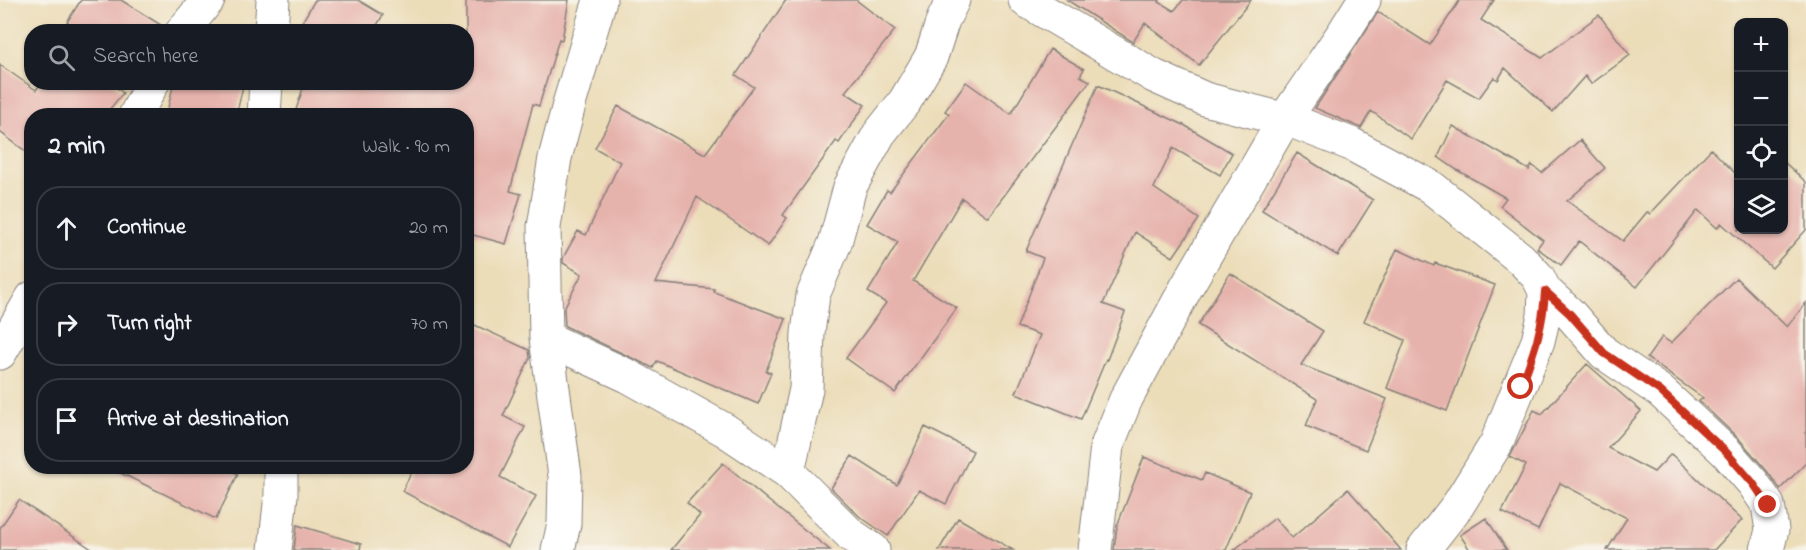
<!DOCTYPE html>
<meta charset="utf-8">
<style>
body{margin:0;font-family:"Indie Flower",sans-serif;background:#242831;color:#f1f3f6}
.controls{position:absolute;right:18px;top:18px;display:grid;overflow:hidden;border-radius:12px;box-shadow:0 2px 4px #0004}
.controls button{width:54px;height:54px;display:grid;place-items:center;padding:0;border:0;border-bottom:2px solid #363941;background:#171b24;color:#f1f3f6;font:30px sans-serif}
.stop{position:absolute;width:18px;height:18px;margin:-14px;border:4px solid #c8321e;border-radius:50%;background:#fff}
.stop.end{background:#c8321e;border-color:#fff;box-shadow:0 2px 6px #0008}
.list{margin:0;padding:0;list-style:none}
h2{display:flex;justify-content:space-between;align-items:center;height:78px;margin:0;padding:0 24px;font-size:26px}
h2 small{font-size:20px;font-weight:400;color:#9ea1a6}
.list li{display:grid;grid-template-columns:39px 1fr auto;gap:18px;align-items:center;box-sizing:border-box;height:84px;margin:0 12px 12px;padding:0 12px;border:2px solid #363941;border-radius:24px}
.list b{display:block;font-size:22px;white-space:nowrap}
.list em{font-size:20px;font-style:normal;color:#9ea1a6}
.icon{flex:none;width:33px;height:33px;fill:none;stroke:currentColor;stroke-width:2;stroke-linecap:round;stroke-linejoin:round}
.map{position:relative;flex:none;width:1806px;height:550px;overflow:hidden}
.search{position:absolute;background:#171b24;box-shadow:0 2px 4px #0004;left:24px;top:24px;width:450px;height:66px;display:flex;align-items:center;gap:15px;box-sizing:border-box;padding:0 21px;border-radius:24px;color:#9ea1a6;font-size:22px}
.panel{position:absolute;background:#171b24;box-shadow:0 2px 4px #0004;left:24px;top:108px;width:450px;height:366px;border-radius:24px}
.map>svg:first-child{display:block}
.building{fill:#e6b2ac}
.lines{fill:none;stroke-linecap:round;stroke-linejoin:round}
.minor-casing{stroke:#87807a;stroke-width:35}
.minor{stroke:#fff;stroke-width:33}
.route{stroke:#c8321e;stroke-width:8}
</style>
<div class="map">
<svg width="1806" height="550" viewBox="0 0 1806 550">
<rect width="100%" height="100%" fill="#f7f3e8"/>
<filter id="ink" filterUnits="userSpaceOnUse"><feTurbulence type="fractalNoise" baseFrequency=".0167" numOctaves="2"/><feDisplacementMap in="SourceGraphic" scale="12" xChannelSelector="R" yChannelSelector="G"/><feConvolveMatrix kernelMatrix="1 2 1 2 8 2 1 2 1" color-interpolation-filters="sRGB"/></filter>
<filter id="wash" filterUnits="userSpaceOnUse"><feTurbulence type="fractalNoise" baseFrequency=".008" numOctaves="4" result="noise"/><feDisplacementMap in="SourceGraphic" scale="24" xChannelSelector="R" yChannelSelector="G"/><feGaussianBlur stdDeviation="1.35" result="paint"/><feColorMatrix in="noise" values="0 0 0 0 0 0 0 0 0 0 0 0 0 0 0 0 0 1.4 0 .05"/><feComposite in="paint" operator="in"/></filter>
<g filter="url(#wash)">
<rect width="100%" height="100%" fill="#ecddb9"/>
<g id="blocks">
<!-- building -->
<path class="building" d="M 81,0 L 121,0 L 164,27 L 164,32 L 82,32 L 67,22 Z
M 315,0 L 358,0 L 383,15 L 373,32 L 318,32 L 302,22 Z
M 466,0 L 569,0 L 562,40 L 559,39 L 539,106 L 533,104 L 510,191 L 521,194 L 506,244 L 466,233 L 466,116 L 294,116 L 305,82 L 466,82 Z
M 786,0 L 856,0 L 895,30 L 845,92 L 865,105 L 839,143 L 836,141 L 783,215 L 787,218 L 768,246 L 697,197 L 656,283 L 714,289 L 714,292 L 786,319 L 766,371 L 771,373 L 758,404 L 657,361 L 653,368 L 565,326 L 564,308 L 582,274 L 563,263 L 563,258 L 578,231 L 586,235 L 620,162 L 595,148 L 618,106 L 705,154 L 754,87 L 736,75 Z
M 1067,0 L 1160,0 L 1159,2 L 1174,11 L 1183,0 L 1251,0 L 1199,65 L 1145,23 L 1133,42 Z
M 1460,0 L 1494,0 L 1481,20 L 1542,58 L 1599,15 L 1630,55 L 1591,84 L 1585,76 L 1553,112 L 1505,68 L 1498,80 L 1494,77 L 1479,98 L 1447,80 L 1411,139 L 1371,111 L 1361,128 L 1315,108 L 1378,12 L 1430,45 Z
M 1050,49 L 1084,69 L 1080,76 L 1090,81 L 988,217 L 962,198 L 913,281 L 957,308 L 895,393 L 846,358 L 886,303 L 868,292 L 898,242 L 867,224 L 887,190 L 890,192 L 949,114 L 945,111 L 966,82 L 1011,114 Z
M 0,65 L 36,90 L 42,82 L 110,82 L 123,93 L 104,116 L 32,116 L 32,156 L 0,132 Z
M 174,82 L 244,82 L 236,116 L 166,116 Z
M 1098,85 L 1184,125 L 1232,153 L 1220,175 L 1173,148 L 1154,188 L 1199,219 L 1173,257 L 1135,232 L 1103,304 L 1125,312 L 1107,360 L 1106,359 L 1081,419 L 1016,393 L 1040,335 L 1017,327 L 1043,258 L 1026,251 Z
M 1453,126 L 1529,170 L 1532,165 L 1542,173 L 1580,140 L 1605,168 L 1567,201 L 1623,241 L 1647,212 L 1650,214 L 1711,149 L 1738,176 L 1738,230 L 1784,230 L 1784,162 L 1806,182 L 1806,230 L 1772,268 L 1721,223 L 1717,228 L 1698,210 L 1637,287 L 1579,241 L 1561,265 L 1537,248 L 1543,240 L 1500,206 L 1506,198 L 1457,170 L 1438,157 Z
M 1297,153 L 1373,200 L 1338,256 L 1262,210 Z
M 1397,249 L 1434,266 L 1435,263 L 1495,285 L 1447,411 L 1387,388 L 1405,340 L 1364,321 Z
M 1230,273 L 1323,331 L 1301,365 L 1387,399 L 1366,450 L 1306,426 L 1317,399 L 1198,325 Z
M 1736,278 L 1787,327 L 1806,303 L 1806,463 L 1780,489 L 1767,471 L 1740,440 L 1699,401 L 1703,398 L 1647,358 L 1662,337 L 1671,343 Z
M 466,321 L 529,350 L 530,358 L 503,416 L 525,427 L 500,477 L 536,496 L 508,547 L 402,491 L 415,466 L 466,466 Z
M 1587,364 L 1641,411 L 1608,448 L 1654,472 L 1671,454 L 1742,520 L 1714,550 L 1607,550 L 1627,518 L 1560,483 L 1538,530 L 1502,512 L 1526,465 L 1510,457 L 1534,410 L 1542,414 Z
M 925,427 L 973,451 L 946,504 L 919,490 L 888,536 L 859,516 L 831,488 L 852,456 L 897,485 Z
M 1144,457 L 1202,480 L 1205,473 L 1250,492 L 1226,550 L 1114,550 L 1117,526 Z
M 723,463 L 776,507 L 830,550 L 671,550 L 700,515 L 687,503 Z
M 106,466 L 222,466 L 238,474 L 216,519 Z
M 1348,489 L 1401,550 L 1234,550 L 1275,518 L 1292,538 Z
M 19,500 L 93,550 L 0,550 L 0,528 Z
M 958,518 L 1013,550 L 939,550 Z
M 1486,518 L 1507,550 L 1470,550 L 1460,535 Z
M 297,525 L 361,544 L 360,550 L 294,550 Z"/>
</g>
</g>
<g filter="url(#ink)">
<use href="#blocks" fill-opacity="0" stroke="#87807a" stroke-width="1.5"/>
<g class="lines">
<!-- minor casing -->
<g class="minor-casing">
<path id="minor" d="M 1025,0 L 1154,76 L 1205,99 L 1294,122 L 1351,144 L 1431,187 L 1521,259 L 1538,277 L 1545,291 L 1570,314 L 1604,353 L 1660,391 L 1726,452 L 1753,483 L 1768,505 L 1772,530 L 1767,550
M 182,32 L 208,0
M 271,32 L 273,0
M 135,116 L 153,82
M 264,116 L 266,82
M 546,338 L 628,376 L 725,430 L 788,472 L 851,535 L 873,550
M 0,353 L 32,298
M 788,472 L 806,389 L 808,333 L 813,295 L 835,243 L 850,187 L 879,134 L 905,101 L 931,57 L 943,20 L 953,0
M 275,550 L 281,495 L 281,466
M 558,550 L 564,524 L 565,476 L 546,338 L 544,227 L 555,158 L 570,101 L 600,0
M 1095,550 L 1107,446 L 1126,399 L 1186,288 L 1284,120 L 1344,32 L 1364,0
M 1423,550 L 1458,505 L 1496,444 L 1538,341 L 1544,316 L 1545,291"/>
</g>
<!-- minor -->
<use href="#minor" class="minor"/>
</g>
</g>
<g class="lines" filter="url(#ink)">
<!-- route -->
<path class="route" d="M 1521,387 C 1534,351 1543,329 1545,291 L 1570,314 L 1604,353 L 1660,391 L 1726,452 L 1753,483 L 1768,505"/>
</g>
</svg>
<div class="controls">
<button>+</button>
<button>−</button>
<button><svg class="icon" aria-label="locate" viewBox="0 0 24 24"><circle cx="12" cy="12" r="6"/><path d="M12 2v4M12 18v4M2 12h4M18 12h4"/></svg></button>
<button><svg class="icon" aria-label="layers" viewBox="0 0 24 24"><path d="M12 4l9 5-9 5-9-5zM3 14l9 5 9-5"/></svg></button>
</div>
<div class="stop" style="left:1521px;top:387px"></div>
<div class="stop end" style="left:1768px;top:505px"></div>
<div class="search"><svg class="icon" aria-label="search" viewBox="0 0 24 24"><circle cx="10" cy="10" r="6"/><path d="M15 15l6 6"/></svg>Search here</div>
<section class="panel">
<h2>2 min<small>Walk · 90 m</small></h2>
<ul class="list">
<li><svg class="icon" aria-label="ahead" viewBox="0 0 24 24"><path d="M12 20V5M6 11l6-6 6 6"/></svg><div><b>Continue</b></div><em>20 m</em></li>
<li><svg class="icon" aria-label="right" viewBox="0 0 24 24"><path d="M7 20v-9h11M14 6l5 5-5 5"/></svg><div><b>Turn right</b></div><em>70 m</em></li>
<li><svg class="icon" aria-label="arrive" viewBox="0 0 24 24"><path d="M6 21V4h12l-3 4 3 4H6"/></svg><div><b>Arrive at destination</b></div></li>
</ul>
</section>
</div>
